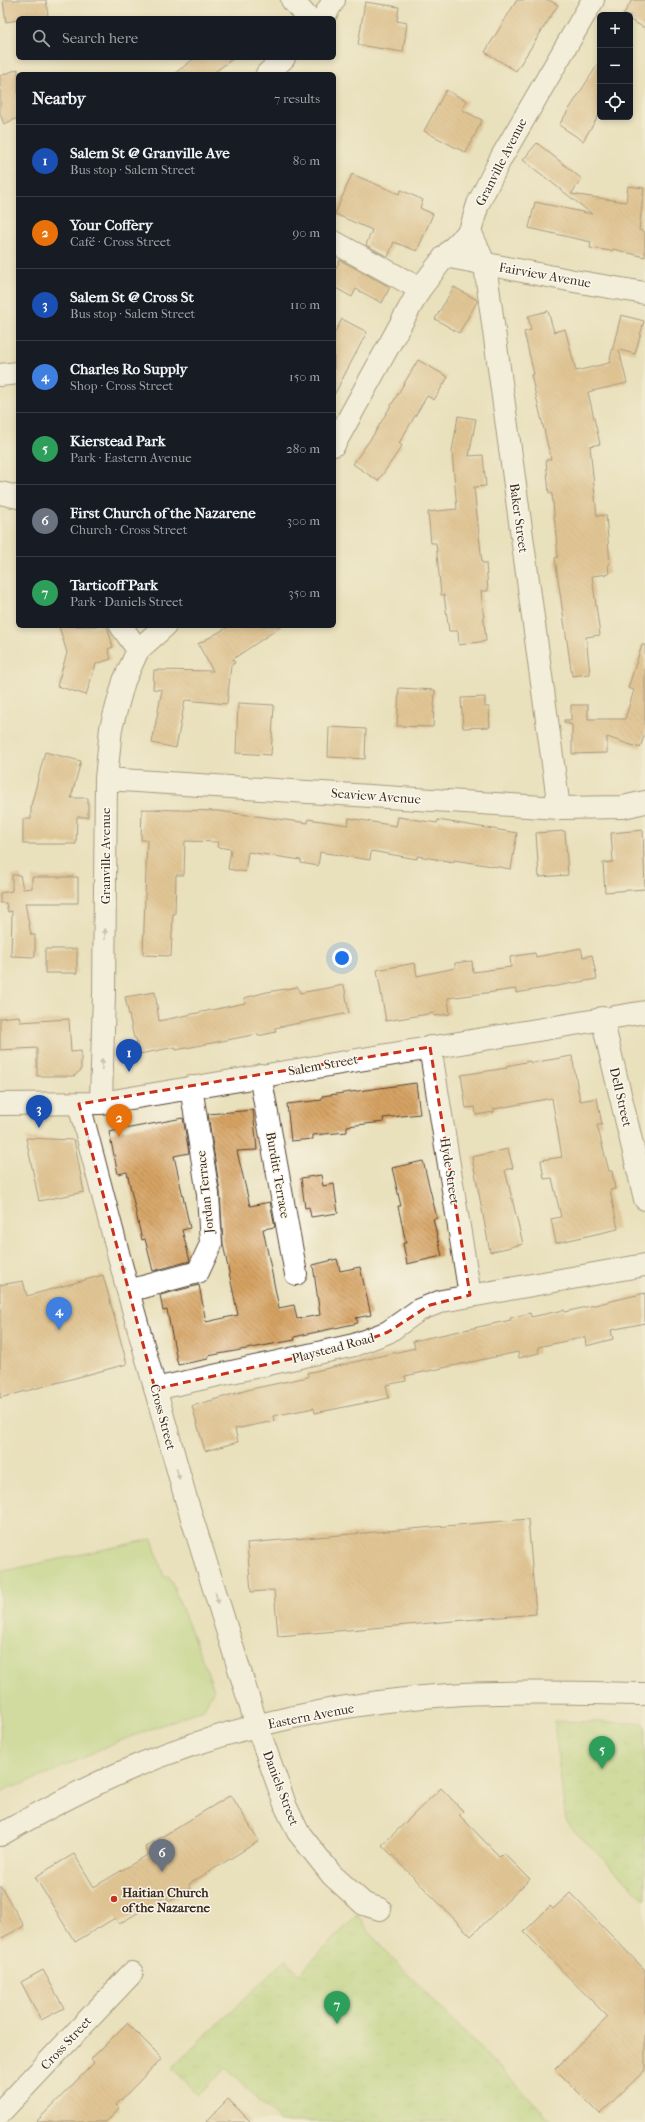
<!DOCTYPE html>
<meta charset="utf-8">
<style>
body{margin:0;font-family:"IM FELL French Canon",serif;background:#242831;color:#f1f3f6}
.controls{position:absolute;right:12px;top:12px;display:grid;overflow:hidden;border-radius:6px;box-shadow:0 2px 6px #0003}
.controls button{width:36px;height:36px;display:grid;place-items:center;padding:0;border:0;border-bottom:1px solid #363941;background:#171b24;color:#f1f3f6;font:20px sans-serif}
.you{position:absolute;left:342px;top:958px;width:14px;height:14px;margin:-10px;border:3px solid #fff;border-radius:50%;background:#1a73e8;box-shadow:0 0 0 6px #1a73e833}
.badge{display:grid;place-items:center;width:26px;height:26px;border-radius:50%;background:#1a73e8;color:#fff;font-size:13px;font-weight:700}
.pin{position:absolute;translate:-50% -33px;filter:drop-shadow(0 1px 2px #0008)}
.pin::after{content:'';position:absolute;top:21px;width:14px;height:12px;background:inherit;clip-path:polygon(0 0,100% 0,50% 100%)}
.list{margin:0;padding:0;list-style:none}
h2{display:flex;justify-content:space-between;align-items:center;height:52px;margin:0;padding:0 16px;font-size:17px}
h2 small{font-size:13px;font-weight:400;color:#9ea1a6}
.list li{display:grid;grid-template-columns:26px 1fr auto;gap:12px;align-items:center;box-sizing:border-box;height:72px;padding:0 16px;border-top:1px solid #363941}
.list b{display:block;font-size:15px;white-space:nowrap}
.list p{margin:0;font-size:13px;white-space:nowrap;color:#9ea1a6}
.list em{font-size:13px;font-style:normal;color:#9ea1a6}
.icon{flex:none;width:22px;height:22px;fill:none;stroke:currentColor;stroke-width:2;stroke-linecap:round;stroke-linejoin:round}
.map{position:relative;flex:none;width:645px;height:2122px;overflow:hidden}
.search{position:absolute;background:#171b24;box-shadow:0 2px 6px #0003;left:16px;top:16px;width:320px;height:44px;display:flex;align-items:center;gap:10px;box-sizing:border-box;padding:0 14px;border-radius:6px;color:#9ea1a6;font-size:15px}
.panel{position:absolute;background:#171b24;box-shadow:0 2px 6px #0003;left:16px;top:72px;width:320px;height:556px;border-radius:6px}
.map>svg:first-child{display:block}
.grass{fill:#b3d67f;stroke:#77804e}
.park{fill:url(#park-tufts);stroke:#77804e}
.building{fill:url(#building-back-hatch)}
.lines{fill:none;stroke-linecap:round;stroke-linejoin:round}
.minor-casing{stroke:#554536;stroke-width:24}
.major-casing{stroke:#554536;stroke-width:24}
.minor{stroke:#fff;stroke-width:22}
.major{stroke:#fff;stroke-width:22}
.oneway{fill:#a79f9a}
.marked{fill:none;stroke:#c8321e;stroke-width:3;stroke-dasharray:8 5;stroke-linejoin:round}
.poi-dot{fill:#c8321e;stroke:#fbf7ec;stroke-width:1.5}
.labels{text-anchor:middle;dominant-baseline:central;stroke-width:3;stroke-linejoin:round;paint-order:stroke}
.street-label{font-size:13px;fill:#3b2a1e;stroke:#fbf7ec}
.poi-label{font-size:13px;font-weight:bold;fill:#3b2a1e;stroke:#fbf7ec;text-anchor:start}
</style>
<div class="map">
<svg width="645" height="2122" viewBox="0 0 645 2122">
<defs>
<pattern id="park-tufts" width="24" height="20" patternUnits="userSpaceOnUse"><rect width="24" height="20" fill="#b3d67f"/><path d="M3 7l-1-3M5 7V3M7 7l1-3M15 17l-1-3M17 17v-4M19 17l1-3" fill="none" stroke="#9bb86d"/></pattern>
<pattern id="building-back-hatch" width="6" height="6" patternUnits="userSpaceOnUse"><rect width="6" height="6" fill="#d6a363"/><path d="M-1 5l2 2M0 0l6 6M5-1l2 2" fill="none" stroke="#af8551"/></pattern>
</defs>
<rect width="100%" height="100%" fill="#fbf7ec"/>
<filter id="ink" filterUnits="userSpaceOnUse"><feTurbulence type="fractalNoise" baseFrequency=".025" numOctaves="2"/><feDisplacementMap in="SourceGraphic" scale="8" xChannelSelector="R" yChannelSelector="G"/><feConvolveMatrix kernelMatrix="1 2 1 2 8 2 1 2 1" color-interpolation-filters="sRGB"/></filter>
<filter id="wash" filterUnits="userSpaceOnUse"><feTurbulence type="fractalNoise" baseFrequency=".012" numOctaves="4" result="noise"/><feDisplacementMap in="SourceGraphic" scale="16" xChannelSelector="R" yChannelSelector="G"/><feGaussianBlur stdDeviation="0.9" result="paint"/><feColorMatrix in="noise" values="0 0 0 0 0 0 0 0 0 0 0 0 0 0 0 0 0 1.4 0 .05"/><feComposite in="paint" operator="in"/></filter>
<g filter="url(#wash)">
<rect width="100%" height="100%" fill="#e9e0bc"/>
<!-- grass -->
<path class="grass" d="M 152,1539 L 164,1577 L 169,1576 L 214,1689 L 204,1709 L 109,1745 L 51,1773 L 0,1792 L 0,1572 Z"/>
<!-- park -->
<path class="park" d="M 554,1721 L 645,1723 L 645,1900 L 566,1823 Z
M 357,1915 L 382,1948 L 553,2122 L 280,2122 L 226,2067 L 199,2095 L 172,2068 L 286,1959 L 299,1974 Z"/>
<g id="blocks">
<!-- building -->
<path class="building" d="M 3,0 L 46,0 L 48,16 L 18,18 L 18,20 L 6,22 Z
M 517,0 L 549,0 L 558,5 L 516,71 L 485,52 Z
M 632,0 L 645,0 L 645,28 L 630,20 L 630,15 L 623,15 Z
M 365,2 L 399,7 L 397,21 L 407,23 L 403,52 L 358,45 Z
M 195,58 L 234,58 L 212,74 L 174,74 Z
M 600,61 L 600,113 L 583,141 L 559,125 Z
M 18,69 L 18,118 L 4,124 L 0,114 L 0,76 Z
M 446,90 L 467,101 L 462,110 L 482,120 L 466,153 L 424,131 Z
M 537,143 L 582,179 L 571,194 L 626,202 L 628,186 L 644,188 L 639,230 L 645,232 L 645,257 L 613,249 L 612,251 L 590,248 L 591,242 L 529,228 L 535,202 L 592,214 L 523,160 Z
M 352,174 L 399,194 L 401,190 L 423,200 L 420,208 L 433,214 L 417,251 L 394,242 L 388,257 L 366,245 L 372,230 L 335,214 Z
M 340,260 L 390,287 L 382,303 L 356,289 L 352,297 L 334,287 L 334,272 Z
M 454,287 L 477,300 L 477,302 L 459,333 L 435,319 Z
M 548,311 L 554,332 L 565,329 L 576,371 L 609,363 L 621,315 L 644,321 L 635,354 L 619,350 L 627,383 L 588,392 L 600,444 L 590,446 L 597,516 L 606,515 L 610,564 L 608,564 L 609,574 L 592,576 L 600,635 L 586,637 L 590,674 L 572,676 L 555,558 L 558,557 L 552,493 L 549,493 L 546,460 L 551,459 L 531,375 L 534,374 L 524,332 L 531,330 L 528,316 Z
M 342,319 L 367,332 L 334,395 L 334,334 Z
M 418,360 L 448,377 L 434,400 L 427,396 L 399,443 L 402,446 L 378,481 L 353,464 L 374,434 Z
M 458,416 L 476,419 L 469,456 L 483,455 L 486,486 L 474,487 L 482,563 L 486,563 L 488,591 L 481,591 L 486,641 L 459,645 L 458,631 L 449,631 L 444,595 L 441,595 L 436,543 L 431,543 L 428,512 L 457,509 L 452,452 Z
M 59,626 L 107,626 L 113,647 L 108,649 L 111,659 L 96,664 L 86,695 L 57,686 L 67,653 Z
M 230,626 L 282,626 L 233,659 L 235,663 L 231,665 L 227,704 L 185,700 L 176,748 L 152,743 L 162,690 L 153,689 L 154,670 L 213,671 L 198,644 Z
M 642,645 L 645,645 L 645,733 L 640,748 L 607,737 L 607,753 L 572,754 L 572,725 L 564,722 L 564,720 L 571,720 L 571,705 L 588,705 L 588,719 L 625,719 L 634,690 L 628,688 Z
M 399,688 L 435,690 L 433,727 L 397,726 Z
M 485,697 L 485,707 L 489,707 L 490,727 L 463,728 L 461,698 Z
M 238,703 L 274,705 L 271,755 L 236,753 Z
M 329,727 L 366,729 L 365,759 L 328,757 Z
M 45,752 L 81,761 L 71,798 L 88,798 L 88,817 L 77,817 L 76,844 L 23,844 L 23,819 L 31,819 L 31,806 Z
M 142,809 L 218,811 L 308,823 L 308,819 L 348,825 L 349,818 L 396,826 L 398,817 L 437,823 L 438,820 L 517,833 L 511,869 L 454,860 L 454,862 L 417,856 L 417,859 L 371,851 L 370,860 L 320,852 L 318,866 L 301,863 L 301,860 L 248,852 L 245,872 L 228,869 L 231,849 L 217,847 L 218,842 L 185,841 L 184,875 L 176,875 L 175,914 L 173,914 L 171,956 L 143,955 L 147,840 L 141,840 Z
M 643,830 L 645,889 L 605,892 L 603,863 L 613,862 L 611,833 Z
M 565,831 L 568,875 L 539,877 L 536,833 Z
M 12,875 L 20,875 L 23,889 L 32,888 L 32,877 L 78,877 L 78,903 L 25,903 L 31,935 L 35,935 L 35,957 L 11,956 L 12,911 L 8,912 L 6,903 L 0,903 L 0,893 L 12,891 Z
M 581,948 L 583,957 L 592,955 L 597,979 L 516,993 L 516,989 L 448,998 L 450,1014 L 434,1016 L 434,1013 L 386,1021 L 377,970 L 415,963 L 417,976 L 455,968 L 455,963 L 472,961 L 473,972 L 511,967 L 510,957 L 535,953 L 536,957 Z
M 45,949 L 77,949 L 77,973 L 45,973 Z
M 344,985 L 349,1013 L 275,1028 L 276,1032 L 258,1036 L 258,1034 L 176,1050 L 176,1047 L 139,1054 L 136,1038 L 134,1038 L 125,997 L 155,992 L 159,1021 L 245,1003 L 244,998 L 267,992 L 298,987 L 300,993 Z
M 19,1016 L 20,1022 L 69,1019 L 71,1052 L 81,1051 L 81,1070 L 74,1076 L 37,1076 L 37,1048 L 0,1050 L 0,1018 Z
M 572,1056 L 580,1101 L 597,1098 L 602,1125 L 597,1125 L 609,1171 L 612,1171 L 615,1189 L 610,1190 L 618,1229 L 556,1243 L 551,1219 L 561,1217 L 552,1178 L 544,1179 L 541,1160 L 562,1157 L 552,1098 L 494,1109 L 494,1112 L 476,1115 L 475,1107 L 466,1108 L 461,1075 L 507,1068 L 506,1066 L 530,1061 L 531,1063 Z
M 416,1083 L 420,1114 L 383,1118 L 384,1122 L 347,1126 L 347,1132 L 313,1135 L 313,1139 L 291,1141 L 287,1104 L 322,1100 L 322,1096 Z
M 253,1110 L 257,1150 L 237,1151 L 250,1206 L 270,1202 L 275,1227 L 263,1229 L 279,1308 L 294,1305 L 297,1319 L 320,1315 L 313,1265 L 337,1259 L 340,1271 L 360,1267 L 371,1315 L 356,1318 L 358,1323 L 294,1337 L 295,1340 L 208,1356 L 208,1359 L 178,1365 L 167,1310 L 163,1311 L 160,1295 L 199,1285 L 206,1322 L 238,1315 L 223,1244 L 220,1192 L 208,1114 Z
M 183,1118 L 189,1153 L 174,1156 L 190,1228 L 182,1230 L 190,1261 L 153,1271 L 145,1239 L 142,1240 L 127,1172 L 118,1174 L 109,1132 Z
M 26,1138 L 74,1140 L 84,1192 L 39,1201 Z
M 508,1149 L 513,1168 L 505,1170 L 523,1244 L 490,1252 L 472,1157 Z
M 423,1161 L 437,1218 L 433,1219 L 442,1256 L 407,1264 L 403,1243 L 406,1243 L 398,1206 L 401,1206 L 392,1168 Z
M 321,1175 L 323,1186 L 334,1184 L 338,1213 L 311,1217 L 309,1207 L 305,1208 L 301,1178 Z
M 103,1275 L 127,1364 L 0,1398 L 0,1285 L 23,1281 L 27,1296 Z
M 645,1293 L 645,1323 L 611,1330 L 613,1339 L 586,1346 L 585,1337 L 538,1347 L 539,1353 L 519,1358 L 518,1352 L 405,1376 L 406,1381 L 386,1385 L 389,1398 L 315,1413 L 314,1408 L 273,1416 L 274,1421 L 235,1429 L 238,1442 L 205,1451 L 192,1406 L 251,1389 L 308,1377 L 307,1373 L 415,1348 L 413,1341 L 511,1320 L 510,1318 L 530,1313 L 531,1317 L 564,1310 L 565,1312 Z
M 528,1519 L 536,1614 L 278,1636 L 274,1590 L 251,1592 L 247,1543 Z
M 441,1788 L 463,1811 L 459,1815 L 500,1857 L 504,1853 L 530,1879 L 471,1936 L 382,1845 Z
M 231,1795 L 259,1841 L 189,1884 L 191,1888 L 169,1902 L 166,1896 L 119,1924 L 115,1918 L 75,1942 L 35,1877 L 74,1854 L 94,1887 L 149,1854 L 145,1847 Z
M 0,1885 L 24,1926 L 0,1939 Z
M 570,1893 L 645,1970 L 645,2070 L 600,2114 L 555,2069 L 608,2017 L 524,1932 L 550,1906 L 553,1909 Z
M 43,1970 L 64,2008 L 41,2020 L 21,1982 Z
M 127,2023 L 162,2058 L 116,2105 L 119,2108 L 106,2122 L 36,2122 L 94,2063 L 91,2059 Z
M 228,2099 L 251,2122 L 206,2122 Z"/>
</g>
</g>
<g filter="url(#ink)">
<use href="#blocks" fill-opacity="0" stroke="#554536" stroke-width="1"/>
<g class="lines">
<!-- minor casing -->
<g class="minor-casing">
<path id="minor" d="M 292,0 L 308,18
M 323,18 L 334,0
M 267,74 L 284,58
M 470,231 L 485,265 L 559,808
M 334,242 L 420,289
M 445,256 L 574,281 L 645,293
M 0,375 L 18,373
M 334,445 L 420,289 L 445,256 L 470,231 L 478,204 L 501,158 L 593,0
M 0,493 L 18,497
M 121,626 L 138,650
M 106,779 L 559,808 L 623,807 L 645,802
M 602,1018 L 645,1199
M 430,1047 L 470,1295
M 260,1075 L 296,1274
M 101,1103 L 104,993 L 106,779 L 111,728 L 124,681 L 138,650 L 165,626
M 79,1104 L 128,1291 L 186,1499 L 257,1726 L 286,1807 L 298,1832 L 332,1875 L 364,1904 L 380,1909
M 128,1291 L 198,1272 L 211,1244 L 208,1194 L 191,1087
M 155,1389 L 354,1345 L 388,1332 L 419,1310 L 442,1301 L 645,1265
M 0,2113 L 132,1973"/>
</g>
<!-- major casing -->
<g class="major-casing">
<path id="major" d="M 0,1104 L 101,1103 L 645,1012
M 0,1835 C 42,1811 85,1788 129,1769 C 231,1725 352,1700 463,1694 C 524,1691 584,1693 645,1694"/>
</g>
<!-- minor -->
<use href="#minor" class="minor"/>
<!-- major -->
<use href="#major" class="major"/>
</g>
<!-- one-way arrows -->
<defs><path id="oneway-solid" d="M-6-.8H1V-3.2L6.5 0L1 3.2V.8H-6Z"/></defs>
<g class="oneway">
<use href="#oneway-solid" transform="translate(105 934) rotate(-90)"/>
<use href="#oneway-solid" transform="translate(102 1064) rotate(-88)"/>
<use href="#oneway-solid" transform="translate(89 1142) rotate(75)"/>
<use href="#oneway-solid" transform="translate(122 1267) rotate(75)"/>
<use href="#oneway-solid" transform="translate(178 1474) rotate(74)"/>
<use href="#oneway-solid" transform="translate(217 1598) rotate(73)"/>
</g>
</g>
<!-- marked area -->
<path d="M0 0H645V2122H0ZM 430,1047 L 470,1295 L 430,1305 L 388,1332 L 354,1345 L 155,1389 L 79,1104 Z" fill="#e9e0bc" fill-opacity=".55" fill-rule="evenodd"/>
<path class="marked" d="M 430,1047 L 470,1295 L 430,1305 L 388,1332 L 354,1345 L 155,1389 L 79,1104 Z"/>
<!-- markers -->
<circle class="poi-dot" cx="114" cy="1899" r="4"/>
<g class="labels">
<!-- street labels -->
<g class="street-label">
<text transform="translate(501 162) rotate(-63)">Granville Avenue</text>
<text transform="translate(545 275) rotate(10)">Fairview Avenue</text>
<text transform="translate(519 518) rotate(82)">Baker Street</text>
<text transform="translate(376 796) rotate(4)">Seaview Avenue</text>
<text transform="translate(105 856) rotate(-90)">Granville Avenue</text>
<text transform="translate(323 1065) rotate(-10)">Salem Street</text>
<text transform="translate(621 1097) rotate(77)">Dell Street</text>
<text transform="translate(450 1171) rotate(81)">Hyde Street</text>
<text transform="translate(278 1175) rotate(80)">Burditt Terrace</text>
<text transform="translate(205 1192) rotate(-96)">Jordan Terrace</text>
<text transform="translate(333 1348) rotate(-15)">Playstead Road</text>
<text transform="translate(163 1417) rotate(75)">Cross Street</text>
<text transform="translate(311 1716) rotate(-11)">Eastern Avenue</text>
<text transform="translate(281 1788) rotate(69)">Daniels Street</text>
<text transform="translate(66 2043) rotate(-47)">Cross Street</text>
</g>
<!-- poi labels -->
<g class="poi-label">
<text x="122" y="1892">Haitian Church<tspan x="122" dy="15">of the Nazarene</tspan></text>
</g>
</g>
</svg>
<div class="controls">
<button>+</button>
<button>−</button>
<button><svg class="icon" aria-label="locate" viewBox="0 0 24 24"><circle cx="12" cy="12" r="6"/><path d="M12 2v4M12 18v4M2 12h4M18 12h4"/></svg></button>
</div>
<div class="you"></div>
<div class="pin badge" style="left:129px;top:1072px;background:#1a4fb4">1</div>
<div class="pin badge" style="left:119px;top:1137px;background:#e8710a">2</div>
<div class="pin badge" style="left:39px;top:1128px;background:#1a4fb4">3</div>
<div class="pin badge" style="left:59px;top:1330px;background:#3f7fe0">4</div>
<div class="pin badge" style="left:602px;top:1769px;background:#2e9e5b">5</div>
<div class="pin badge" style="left:162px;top:1872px;background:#6b7280">6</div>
<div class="pin badge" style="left:337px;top:2024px;background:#2e9e5b">7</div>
<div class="search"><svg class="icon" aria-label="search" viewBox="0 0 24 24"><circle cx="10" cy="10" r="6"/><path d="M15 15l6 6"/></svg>Search here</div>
<section class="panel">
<h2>Nearby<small>7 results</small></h2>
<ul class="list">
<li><span class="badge" style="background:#1a4fb4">1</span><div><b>Salem St @ Granville Ave</b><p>Bus stop · Salem Street</p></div><em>80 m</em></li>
<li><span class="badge" style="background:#e8710a">2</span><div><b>Your Coffery</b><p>Café · Cross Street</p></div><em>90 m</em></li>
<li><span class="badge" style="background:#1a4fb4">3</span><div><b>Salem St @ Cross St</b><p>Bus stop · Salem Street</p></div><em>110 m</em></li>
<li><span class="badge" style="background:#3f7fe0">4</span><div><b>Charles Ro Supply</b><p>Shop · Cross Street</p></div><em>150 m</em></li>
<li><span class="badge" style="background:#2e9e5b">5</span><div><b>Kierstead Park</b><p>Park · Eastern Avenue</p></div><em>280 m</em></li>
<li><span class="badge" style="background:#6b7280">6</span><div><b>First Church of the Nazarene</b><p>Church · Cross Street</p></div><em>300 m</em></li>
<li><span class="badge" style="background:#2e9e5b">7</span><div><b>Tarticoff Park</b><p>Park · Daniels Street</p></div><em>350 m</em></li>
</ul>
</section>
</div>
